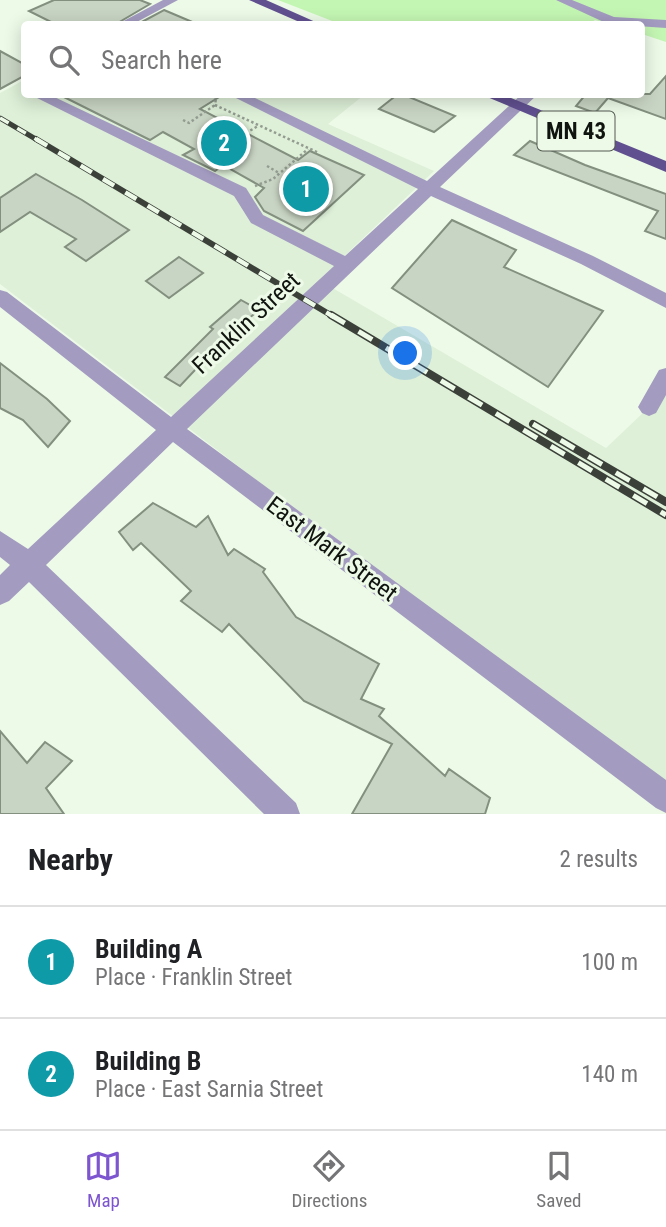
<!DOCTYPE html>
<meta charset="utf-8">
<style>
body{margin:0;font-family:"Roboto Condensed",sans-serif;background:#f2f2f2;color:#202124}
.you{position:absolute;left:406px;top:354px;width:24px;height:24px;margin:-18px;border:5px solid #fff;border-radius:50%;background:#1a73e8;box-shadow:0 0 0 10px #1a73e833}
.badge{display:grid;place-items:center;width:46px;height:46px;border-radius:50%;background:#7d55cf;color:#fff;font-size:23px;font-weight:700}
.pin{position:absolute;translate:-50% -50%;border:4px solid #fff;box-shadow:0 2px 7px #0006}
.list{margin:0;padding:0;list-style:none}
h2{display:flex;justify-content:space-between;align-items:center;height:91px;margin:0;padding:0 28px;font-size:30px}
h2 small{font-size:23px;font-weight:400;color:#757577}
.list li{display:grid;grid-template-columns:46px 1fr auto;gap:21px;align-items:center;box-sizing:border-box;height:112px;padding:0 28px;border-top:2px solid #e0e0e0}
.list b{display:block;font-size:26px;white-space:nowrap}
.list p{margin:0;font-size:23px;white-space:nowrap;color:#757577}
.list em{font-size:23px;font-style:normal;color:#757577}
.icon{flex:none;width:38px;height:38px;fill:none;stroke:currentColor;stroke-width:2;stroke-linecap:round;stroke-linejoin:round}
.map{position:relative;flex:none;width:666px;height:814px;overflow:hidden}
.search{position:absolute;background:#fff;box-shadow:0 4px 18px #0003;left:21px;right:21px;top:21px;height:77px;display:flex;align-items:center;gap:18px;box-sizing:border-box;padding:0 24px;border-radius:7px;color:#757577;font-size:26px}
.sheet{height:315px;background:#fff}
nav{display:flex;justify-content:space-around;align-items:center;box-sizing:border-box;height:98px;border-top:2px solid #e0e0e0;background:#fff;font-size:19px;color:#757577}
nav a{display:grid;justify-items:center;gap:4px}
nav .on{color:#7d55cf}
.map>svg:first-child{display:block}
.built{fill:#def0d8}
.green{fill:#c4f6b3}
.building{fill:#c9d5c4;stroke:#838f7f;stroke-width:2}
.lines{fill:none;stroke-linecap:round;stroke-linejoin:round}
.path{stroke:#939c90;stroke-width:2.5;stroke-dasharray:2.5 2.5;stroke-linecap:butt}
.minor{fill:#a39bc0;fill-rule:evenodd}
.major{fill:#615090;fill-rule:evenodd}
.rail-far2-casing{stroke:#3b4039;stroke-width:5}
.rail-far1-casing{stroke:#3b4039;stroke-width:6}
.rail-casing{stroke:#3b4039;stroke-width:8}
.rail-far2{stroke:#edfae8;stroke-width:3.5;stroke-dasharray:10;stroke-linecap:butt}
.rail-far1{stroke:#edfae8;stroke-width:4.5;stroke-dasharray:13;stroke-linecap:butt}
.rail{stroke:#edfae8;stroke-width:5;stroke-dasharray:16;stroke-linecap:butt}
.labels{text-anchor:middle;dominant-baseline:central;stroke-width:6;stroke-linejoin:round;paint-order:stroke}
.shield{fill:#edfae8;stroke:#525950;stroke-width:2}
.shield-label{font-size:23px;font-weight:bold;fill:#10140f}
.street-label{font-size:24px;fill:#10140f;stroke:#edfae8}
</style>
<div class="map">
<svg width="666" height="814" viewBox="0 0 666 814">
<rect width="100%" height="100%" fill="#edfae8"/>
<!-- built -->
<path class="built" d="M 24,80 L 24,94 L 364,95 L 328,124 L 434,171 L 319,280 L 606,448 L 666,391 L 666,793 L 0,284 L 0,93 Z"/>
<!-- green -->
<path class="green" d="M 278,0 L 666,0 L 666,42 L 642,34 L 642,24 L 610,24 L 595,20 L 589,24 L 340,24 Z"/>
<!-- building -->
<path class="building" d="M 54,0 L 140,0 L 150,4 L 116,24 L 55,24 L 29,11 Z
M 164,10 L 197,24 L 138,24 Z
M 0,51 L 24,64 L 24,76 L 0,89 Z
M 666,76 L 666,119 L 608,98 L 595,113 L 576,106 L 586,94 L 650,94 Z
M 58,94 L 224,94 L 200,109 L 298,160 L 310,151 L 364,175 L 303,231 L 264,211 L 255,197 L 264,188 L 223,165 L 215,171 L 183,155 L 194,149 L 163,132 L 150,140 Z
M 398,94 L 402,94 L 455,116 L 434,132 L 379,109 Z
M 530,141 L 585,165 L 666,194 L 666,239 L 645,231 L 658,211 L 514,155 Z
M 36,174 L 82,200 L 129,230 L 86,261 L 65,247 L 76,239 L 30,212 L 0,232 L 0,198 Z
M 452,220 L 516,250 L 504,267 L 603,311 L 548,387 L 392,288 Z
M 179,257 L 203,273 L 169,298 L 146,281 Z
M 241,300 L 259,310 L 226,337 L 180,386 L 165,377 L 213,329 L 210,327 Z
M 0,363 L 47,399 L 70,421 L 48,447 L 23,420 L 0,408 Z
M 153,503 L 196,527 L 208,516 L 228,555 L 234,549 L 265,569 L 263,572 L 296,617 L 379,664 L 361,699 L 384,709 L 379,716 L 445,776 L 449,769 L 490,798 L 485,814 L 352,814 L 392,744 L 304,701 L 229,624 L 222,632 L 181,601 L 191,591 L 141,543 L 133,550 L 119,532 Z
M 0,731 L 27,763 L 45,742 L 72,761 L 46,788 L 64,814 L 0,814 Z"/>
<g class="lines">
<!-- path -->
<path class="path" d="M 209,94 L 216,98 L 215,105 L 319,153
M 183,120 L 189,123 L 215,105
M 246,133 L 258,126
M 267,166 L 279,173
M 255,186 L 273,179 L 308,149"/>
<!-- minor -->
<path class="minor" d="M 163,0 L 178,0 L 133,24 L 118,24 Z
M 556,0 L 572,0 L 614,17 L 666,20 L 666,28 L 608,24 Z
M 29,94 L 48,94 L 246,188 L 263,215 L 345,256 L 418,189 L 228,94 L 247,94 L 427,181 L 522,94 L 538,94 L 440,187 L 593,256 L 666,293 L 666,308 L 581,264 L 431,196 L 187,429 L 666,780 L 666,813 L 656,808 L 173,442 L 46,565 L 296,803 L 300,814 L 264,814 L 29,582 L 9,601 L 0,605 L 0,575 L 10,565 L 0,557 L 0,531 L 28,549 L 156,430 L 0,307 L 0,290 L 7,292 L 171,417 L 334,266 L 251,223 L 234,196 Z
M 666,368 L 666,395 L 656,413 L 649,416 L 642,413 L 638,407 L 659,370 Z"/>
<!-- major -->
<path class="major" d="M 249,0 L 266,0 L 320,24 L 304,24 Z
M 480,94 L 501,94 L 666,161 L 666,172 Z"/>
<!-- rail-far2 casing -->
<g class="rail-far2-casing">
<path id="rail-far2" d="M 0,118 L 39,141"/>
</g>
<!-- rail-far1 casing -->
<g class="rail-far1-casing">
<path id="rail-far1" d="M 36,139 L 334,317"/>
</g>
<!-- rail casing -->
<g class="rail-casing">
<path id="rail" d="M 331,315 L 666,515
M 533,424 L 666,502"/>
</g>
<!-- rail-far2 -->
<use href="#rail-far2" class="rail-far2"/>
<!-- rail-far1 -->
<use href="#rail-far1" class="rail-far1"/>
<!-- rail -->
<use href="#rail" class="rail"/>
</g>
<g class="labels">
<!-- shield labels -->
<rect class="shield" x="537.5" y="111.5" width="77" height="39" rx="5"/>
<g class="shield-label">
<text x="576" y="131">MN 43</text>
</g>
<!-- street labels -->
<g class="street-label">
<text transform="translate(246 323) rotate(-43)">Franklin Street</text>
<text transform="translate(332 549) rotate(37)">East Mark Street</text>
</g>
</g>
</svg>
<div class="you"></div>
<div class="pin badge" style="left:306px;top:189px;background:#0f9aa8">1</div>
<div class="pin badge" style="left:224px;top:143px;background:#0f9aa8">2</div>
<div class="search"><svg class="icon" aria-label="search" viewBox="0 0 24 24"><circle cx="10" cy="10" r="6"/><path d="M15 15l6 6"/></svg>Search here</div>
</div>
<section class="sheet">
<h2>Nearby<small>2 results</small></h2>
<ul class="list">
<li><span class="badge" style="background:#0f9aa8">1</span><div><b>Building A</b><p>Place · Franklin Street</p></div><em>100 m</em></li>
<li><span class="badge" style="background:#0f9aa8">2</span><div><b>Building B</b><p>Place · East Sarnia Street</p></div><em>140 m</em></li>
</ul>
</section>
<nav>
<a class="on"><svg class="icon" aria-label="map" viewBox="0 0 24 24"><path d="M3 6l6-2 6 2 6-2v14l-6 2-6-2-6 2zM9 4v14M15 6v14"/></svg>Map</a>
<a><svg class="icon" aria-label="directions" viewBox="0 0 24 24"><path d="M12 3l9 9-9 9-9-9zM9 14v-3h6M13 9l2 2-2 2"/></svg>Directions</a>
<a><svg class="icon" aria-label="saved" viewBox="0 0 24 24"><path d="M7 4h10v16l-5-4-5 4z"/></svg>Saved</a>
</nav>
